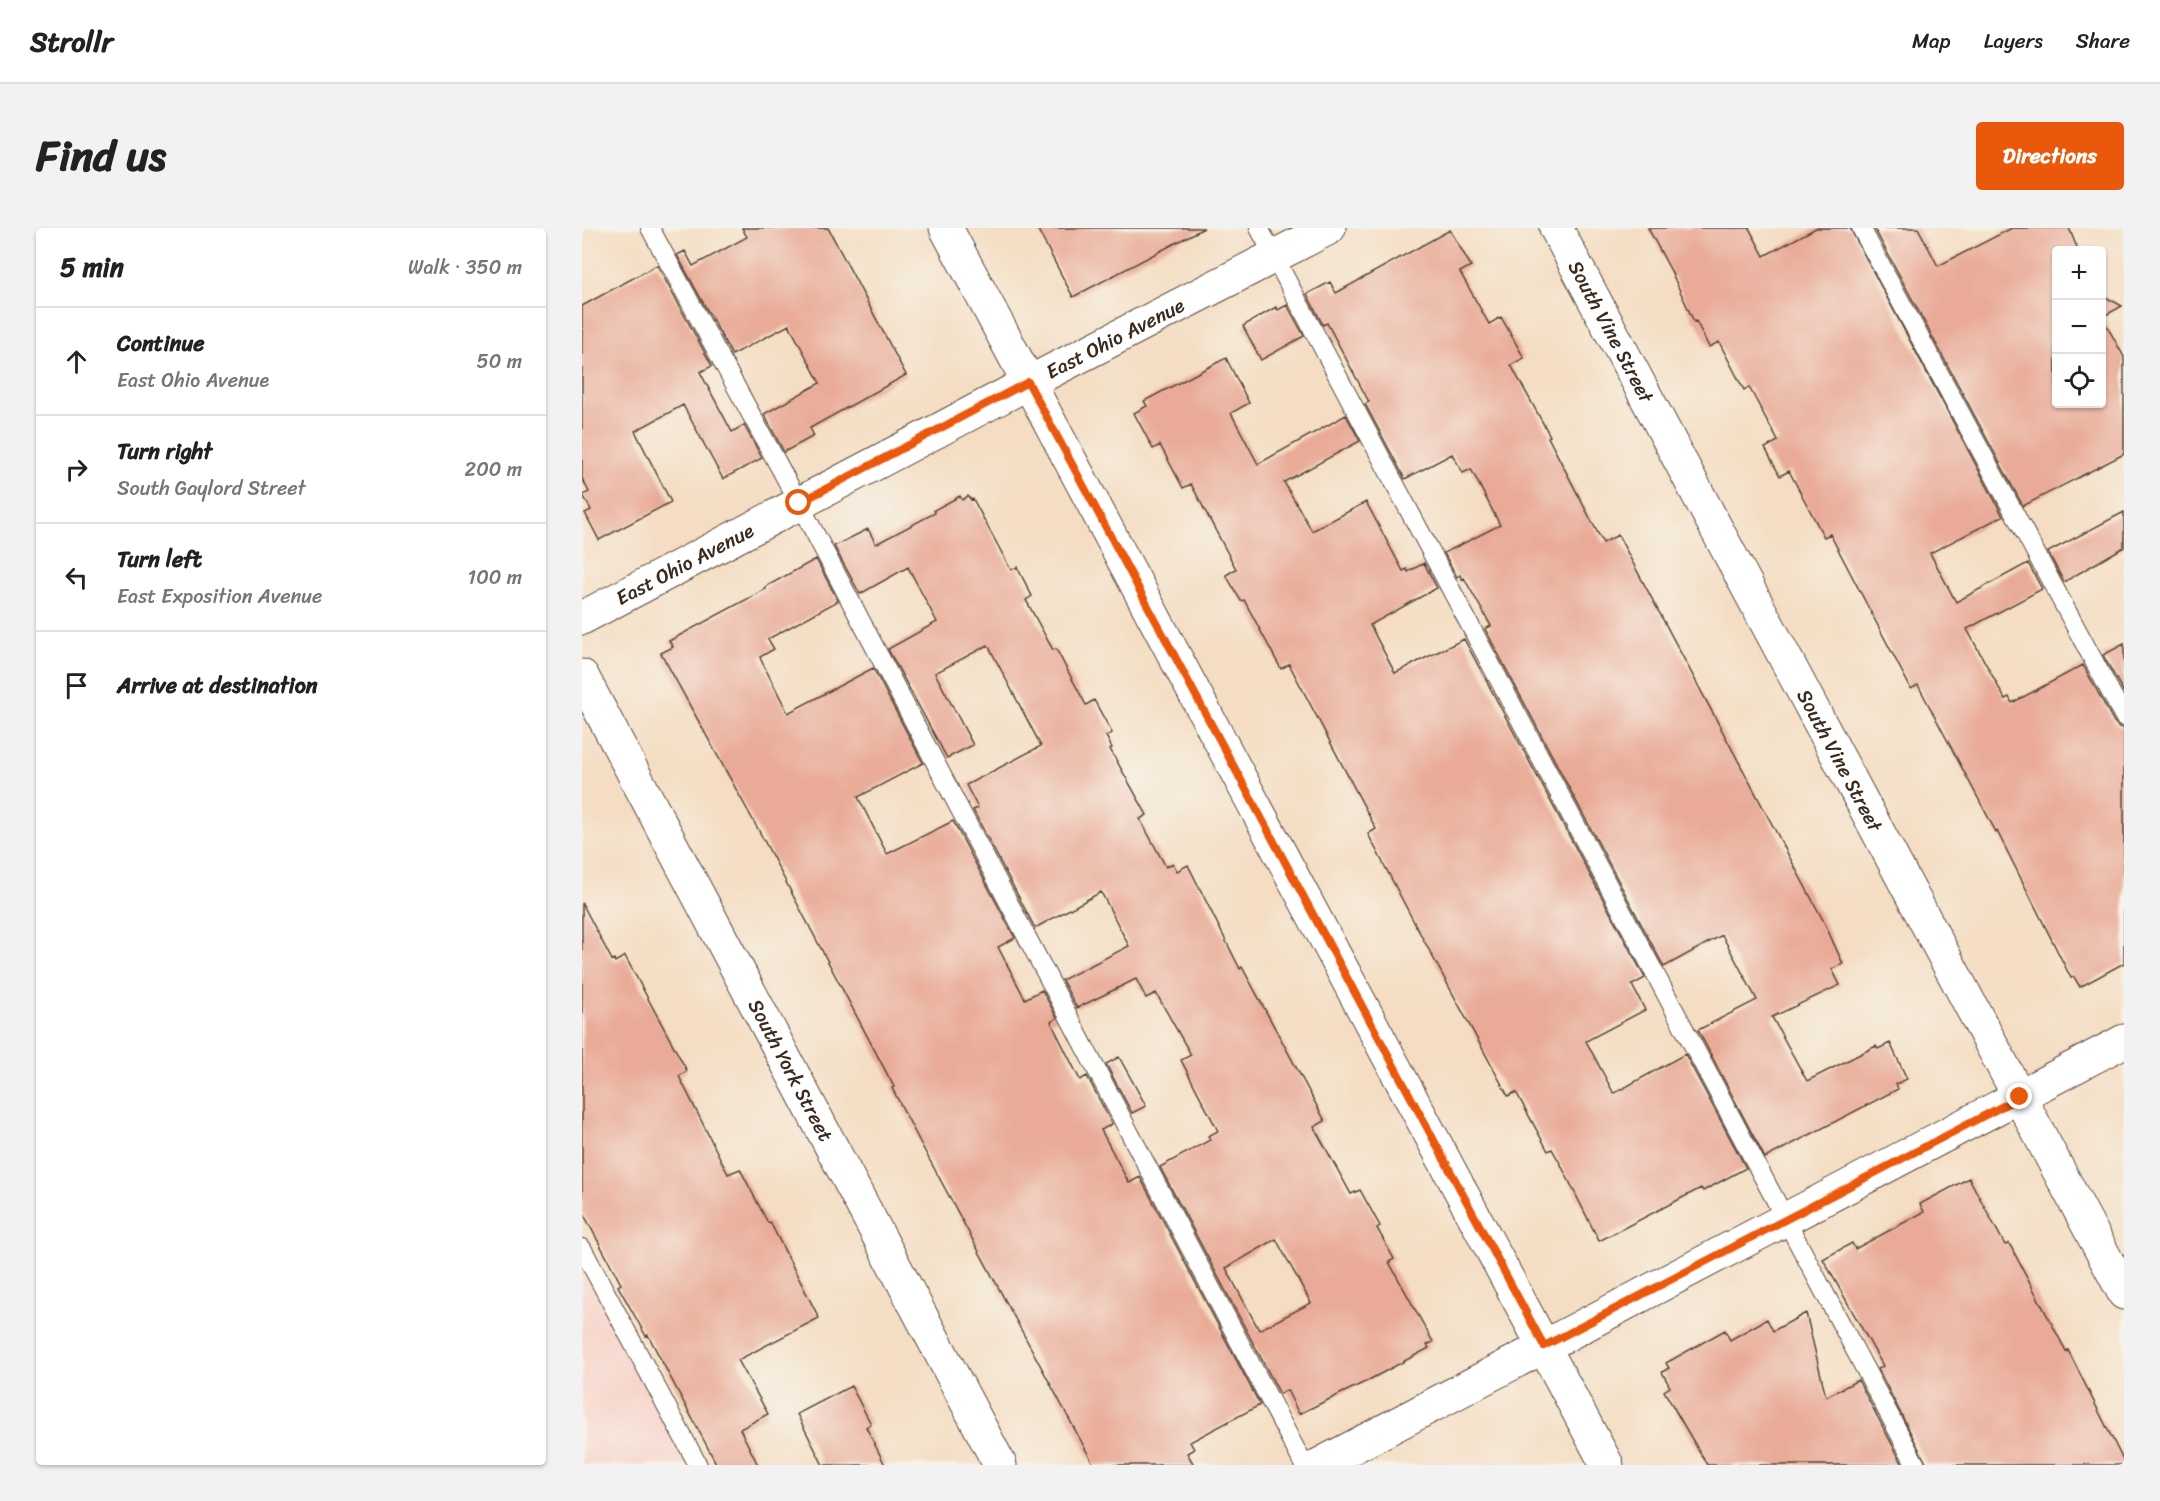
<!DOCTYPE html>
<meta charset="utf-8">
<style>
body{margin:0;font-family:Sriracha,sans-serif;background:#f2f2f2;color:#222}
.controls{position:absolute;right:18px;top:18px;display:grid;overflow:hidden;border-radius:6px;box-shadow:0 2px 4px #0004}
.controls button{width:54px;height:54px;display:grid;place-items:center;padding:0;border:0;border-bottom:2px solid #e0e0e0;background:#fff;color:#222;font:30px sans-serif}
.stop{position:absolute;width:18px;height:18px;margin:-14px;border:4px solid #ea580c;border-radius:50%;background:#fff}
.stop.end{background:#ea580c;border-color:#fff;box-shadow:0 2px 6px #0008}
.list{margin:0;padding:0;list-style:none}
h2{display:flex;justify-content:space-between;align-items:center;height:78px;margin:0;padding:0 24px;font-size:26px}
h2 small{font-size:20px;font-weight:400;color:#767676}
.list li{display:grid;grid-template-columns:39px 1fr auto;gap:18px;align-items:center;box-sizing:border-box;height:108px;padding:0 24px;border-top:2px solid #e0e0e0}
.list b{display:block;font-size:22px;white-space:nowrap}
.list p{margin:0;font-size:20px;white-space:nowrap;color:#767676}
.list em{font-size:20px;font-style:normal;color:#767676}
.icon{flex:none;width:33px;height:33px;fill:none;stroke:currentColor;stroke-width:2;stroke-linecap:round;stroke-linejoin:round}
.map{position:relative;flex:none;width:1542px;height:1237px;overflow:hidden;border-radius:6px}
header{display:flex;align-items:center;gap:36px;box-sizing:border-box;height:84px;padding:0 30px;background:#fff;border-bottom:2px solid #e0e0e0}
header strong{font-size:28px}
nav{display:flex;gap:33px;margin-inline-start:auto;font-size:21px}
.intro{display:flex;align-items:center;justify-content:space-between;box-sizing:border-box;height:144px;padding:0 36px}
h1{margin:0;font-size:42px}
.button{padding:15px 27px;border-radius:6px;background:#ea580c;color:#fff;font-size:21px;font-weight:700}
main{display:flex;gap:36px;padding:0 36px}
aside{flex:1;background:#fff;border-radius:6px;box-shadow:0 2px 4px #0004}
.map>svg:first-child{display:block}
.built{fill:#f7d1c8}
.building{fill:#e9ab98;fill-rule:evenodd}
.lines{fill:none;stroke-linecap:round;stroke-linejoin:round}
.lane-casing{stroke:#574537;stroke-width:20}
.street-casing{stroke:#574537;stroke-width:35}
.secondary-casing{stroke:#574537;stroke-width:35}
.lane{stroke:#fff;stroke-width:18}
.street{stroke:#fff;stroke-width:33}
.secondary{stroke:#fff;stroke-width:33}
.route{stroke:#ea580c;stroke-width:8}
.labels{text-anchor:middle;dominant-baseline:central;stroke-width:5;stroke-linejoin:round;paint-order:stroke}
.street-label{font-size:20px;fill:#3b2a1e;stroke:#f7f3e8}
</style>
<header>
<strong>Strollr</strong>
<nav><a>Map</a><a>Layers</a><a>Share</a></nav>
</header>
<div class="intro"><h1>Find us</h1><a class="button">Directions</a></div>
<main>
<aside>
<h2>5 min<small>Walk · 350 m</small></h2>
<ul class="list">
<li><svg class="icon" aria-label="ahead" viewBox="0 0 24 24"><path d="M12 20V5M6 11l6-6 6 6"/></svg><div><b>Continue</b><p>East Ohio Avenue</p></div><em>50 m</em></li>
<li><svg class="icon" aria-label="right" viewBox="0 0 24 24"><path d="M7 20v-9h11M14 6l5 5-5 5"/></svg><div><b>Turn right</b><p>South Gaylord Street</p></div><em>200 m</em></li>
<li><svg class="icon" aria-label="left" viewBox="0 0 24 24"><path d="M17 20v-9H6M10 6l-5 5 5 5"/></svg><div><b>Turn left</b><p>East Exposition Avenue</p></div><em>100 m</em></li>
<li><svg class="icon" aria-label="arrive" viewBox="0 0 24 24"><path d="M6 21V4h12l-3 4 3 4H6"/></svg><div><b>Arrive at destination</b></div></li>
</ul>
</aside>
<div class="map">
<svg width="1542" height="1237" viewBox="0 0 1542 1237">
<rect width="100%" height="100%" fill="#f7f3e8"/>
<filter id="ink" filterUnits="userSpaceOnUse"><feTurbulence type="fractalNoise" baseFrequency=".0167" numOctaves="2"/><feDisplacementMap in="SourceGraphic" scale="12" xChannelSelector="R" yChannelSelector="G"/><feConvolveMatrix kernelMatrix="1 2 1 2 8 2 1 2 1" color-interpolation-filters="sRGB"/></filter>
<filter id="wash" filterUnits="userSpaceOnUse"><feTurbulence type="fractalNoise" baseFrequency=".008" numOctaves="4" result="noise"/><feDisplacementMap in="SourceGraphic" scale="24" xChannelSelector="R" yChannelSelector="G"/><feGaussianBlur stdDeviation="1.35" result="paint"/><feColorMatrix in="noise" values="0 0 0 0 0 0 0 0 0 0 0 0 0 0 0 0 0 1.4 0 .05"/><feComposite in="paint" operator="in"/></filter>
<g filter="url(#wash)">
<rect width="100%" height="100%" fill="#f4ddc2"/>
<!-- built -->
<path class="built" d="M 0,1043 L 104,1237 L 0,1237 Z"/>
<g id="blocks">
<!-- building -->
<path class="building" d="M 160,0 L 246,0 L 324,147 L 228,200 L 232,208 L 202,224 L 182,186 L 238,155 L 207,97 L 150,127 L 95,27 L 103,23 L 111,38 L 165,9 Z
M 455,0 L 622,0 L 491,69 Z
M 1066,0 L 1167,0 L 1182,28 L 1234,0 L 1268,0 L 1421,288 L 1348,325 L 1374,374 L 1446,335 L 1460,361 L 1385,401 L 1423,471 L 1427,469 L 1430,475 L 1501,437 L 1532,494 L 1537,499 L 1542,500 L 1542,735 L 1498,759 L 1492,749 L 1489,750 L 1415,603 L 1414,604 L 1336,457 L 1329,461 L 1248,306 L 1242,309 L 1207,243 L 1198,248 L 1183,220 L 1196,213 L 1167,159 L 1162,162 L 1137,114 L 1127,119 L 1114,93 L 1112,94 L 1089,43 Z
M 1292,0 L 1336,0 L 1356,38 L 1430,0 L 1487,0 L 1496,22 L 1474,22 L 1474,176 L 1520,176 L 1520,67 L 1540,78 L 1520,89 L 1542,129 L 1542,226 L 1441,278 Z
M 868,2 L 889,38 L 878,44 L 907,96 L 919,89 L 942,130 L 929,137 L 968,208 L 966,209 L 1021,315 L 1036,307 L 1242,694 L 1261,736 L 1250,741 L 1258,757 L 1190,789 L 1225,853 L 1294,818 L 1296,821 L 1308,815 L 1325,851 L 1314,856 L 1316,861 L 1183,930 L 1116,802 L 1175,772 L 1140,707 L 1082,739 L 903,401 L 909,398 L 882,350 L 880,351 L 878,347 L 875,349 L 862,325 L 918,297 L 889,241 L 881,245 L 870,226 L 823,251 L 783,176 L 787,174 L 745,95 L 741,97 L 725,66 L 748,54 L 754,65 Z
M 75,37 L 130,138 L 118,144 L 150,204 L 162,197 L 180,230 L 141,251 L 101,177 L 53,203 L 89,274 L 17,312 L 3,285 L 9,282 L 1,267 L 7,264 L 0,250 L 0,78 Z
M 705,77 L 722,108 L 679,132 L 661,98 L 694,79 L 696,82 Z
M 644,130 L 667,175 L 649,185 L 676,236 L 764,187 L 778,213 L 702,254 L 730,303 L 784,274 L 821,343 L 825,341 L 826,344 L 842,335 L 855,360 L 788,397 L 813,445 L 882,411 L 1063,750 L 1050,757 L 1063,782 L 1004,813 L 1031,864 L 1033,865 L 1103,826 L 1164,940 L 1121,963 L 1119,960 L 1017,1013 L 979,937 L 970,921 L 966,923 L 934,864 L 926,868 L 833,696 L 786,606 L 794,601 L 707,436 L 699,441 L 662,372 L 659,373 L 644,347 L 654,341 L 609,256 L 601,260 L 578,217 L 571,221 L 552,185 L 565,178 L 562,173 Z
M 378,268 L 380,272 L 386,268 L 389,272 L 391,271 L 429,342 L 435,339 L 450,368 L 444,372 L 471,422 L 474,421 L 504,477 L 512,472 L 530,505 L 524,508 L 530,520 L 528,521 L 565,587 L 558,591 L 584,639 L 591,635 L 595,643 L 606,637 L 658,741 L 660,739 L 743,893 L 732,899 L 769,966 L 778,962 L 798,998 L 795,1000 L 812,1031 L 807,1034 L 851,1114 L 845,1117 L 847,1120 L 785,1153 L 717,1186 L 705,1162 L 698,1166 L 578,939 L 628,912 L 626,908 L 636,903 L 599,832 L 609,827 L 574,765 L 564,770 L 554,751 L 495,780 L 480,752 L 547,718 L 519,664 L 453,700 L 391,582 L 396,580 L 384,557 L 459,518 L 406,417 L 353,445 L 391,517 L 365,530 L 306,421 L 355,394 L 326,339 L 278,366 L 252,318 L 286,301 L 294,316 L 353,285 L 352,282 ZM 694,1011 L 729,1075 L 677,1102 L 644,1040 Z
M 1542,284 L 1542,319 L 1482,354 L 1466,324 Z
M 234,331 L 256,373 L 186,411 L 192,421 L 178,429 L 179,432 L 206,485 L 291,440 L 341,535 L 276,569 L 305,626 L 371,593 L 433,710 L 416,719 L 443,771 L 460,762 L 475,790 L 469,794 L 498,852 L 505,848 L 530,896 L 519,902 L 547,955 L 558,949 L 678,1177 L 608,1214 L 612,1221 L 605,1225 L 612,1237 L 512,1237 L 339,916 L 310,860 L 312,859 L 177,603 L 79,425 L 91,419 L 87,413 L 184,361 L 183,359 Z
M 1542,416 L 1542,465 L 1521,427 Z
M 0,675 L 30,732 L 32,731 L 33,734 L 43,728 L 105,843 L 97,848 L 146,946 L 158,941 L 186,995 L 188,994 L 237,1090 L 156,1132 L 186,1186 L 158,1201 L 176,1237 L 135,1237 L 66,1107 L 64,1108 L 36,1058 L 39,1056 L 0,983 Z
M 537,829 L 564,878 L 550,885 L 524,836 Z
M 1387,950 L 1423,1017 L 1427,1015 L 1484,1123 L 1486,1122 L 1542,1234 L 1542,1237 L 1345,1237 L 1296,1141 L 1301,1138 L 1241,1031 L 1270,1015 L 1273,1021 L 1342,984 L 1338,976 Z
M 1224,1085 L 1244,1169 L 1276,1152 L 1321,1237 L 1125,1237 L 1082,1163 L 1088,1159 L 1080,1144 L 1087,1140 L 1084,1135 L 1143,1102 L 1148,1112 L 1185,1091 L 1191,1103 Z
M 269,1158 L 289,1196 L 284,1199 L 303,1237 L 241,1237 L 215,1186 Z"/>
</g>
</g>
<g filter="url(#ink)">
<use href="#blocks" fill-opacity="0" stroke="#574537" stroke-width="1.5"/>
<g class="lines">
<!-- lane casing -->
<g class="lane-casing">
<path id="lane" d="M 68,0 L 217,275 L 722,1237
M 677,0 L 1334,1237
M 1279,0 L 1542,489
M 0,1020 L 116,1237"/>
</g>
<!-- street casing -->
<g class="street-casing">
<g id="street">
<path d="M 364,0 L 1025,1237"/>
<path id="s1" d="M 974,0 L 1542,1065"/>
<path id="s2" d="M 0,390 L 446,155 L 747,0"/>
<path id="s3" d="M 0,448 L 418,1237"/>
</g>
</g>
<!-- secondary casing -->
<g class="secondary-casing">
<path id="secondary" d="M 737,1237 L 1542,813"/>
</g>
<!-- lane -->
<use href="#lane" class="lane"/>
<!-- street -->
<use href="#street" class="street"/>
<!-- secondary -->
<use href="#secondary" class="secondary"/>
</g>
</g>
<g class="lines" filter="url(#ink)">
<!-- route -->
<path class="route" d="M 217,275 L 446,154 L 962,1118 L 1438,869"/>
</g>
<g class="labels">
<!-- street labels -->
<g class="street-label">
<text stroke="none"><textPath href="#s1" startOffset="117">South Vine Street</textPath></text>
<text stroke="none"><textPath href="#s2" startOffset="602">East Ohio Avenue</textPath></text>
<text stroke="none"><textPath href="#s2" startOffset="116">East Ohio Avenue</textPath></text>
<text stroke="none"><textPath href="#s1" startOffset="603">South Vine Street</textPath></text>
<text stroke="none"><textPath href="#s3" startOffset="446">South York Street</textPath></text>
</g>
</g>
</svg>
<div class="controls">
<button>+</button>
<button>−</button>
<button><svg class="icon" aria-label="locate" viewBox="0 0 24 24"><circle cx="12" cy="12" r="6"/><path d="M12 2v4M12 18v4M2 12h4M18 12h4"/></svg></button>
</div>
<div class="stop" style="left:217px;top:275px"></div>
<div class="stop end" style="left:1438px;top:869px"></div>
</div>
</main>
